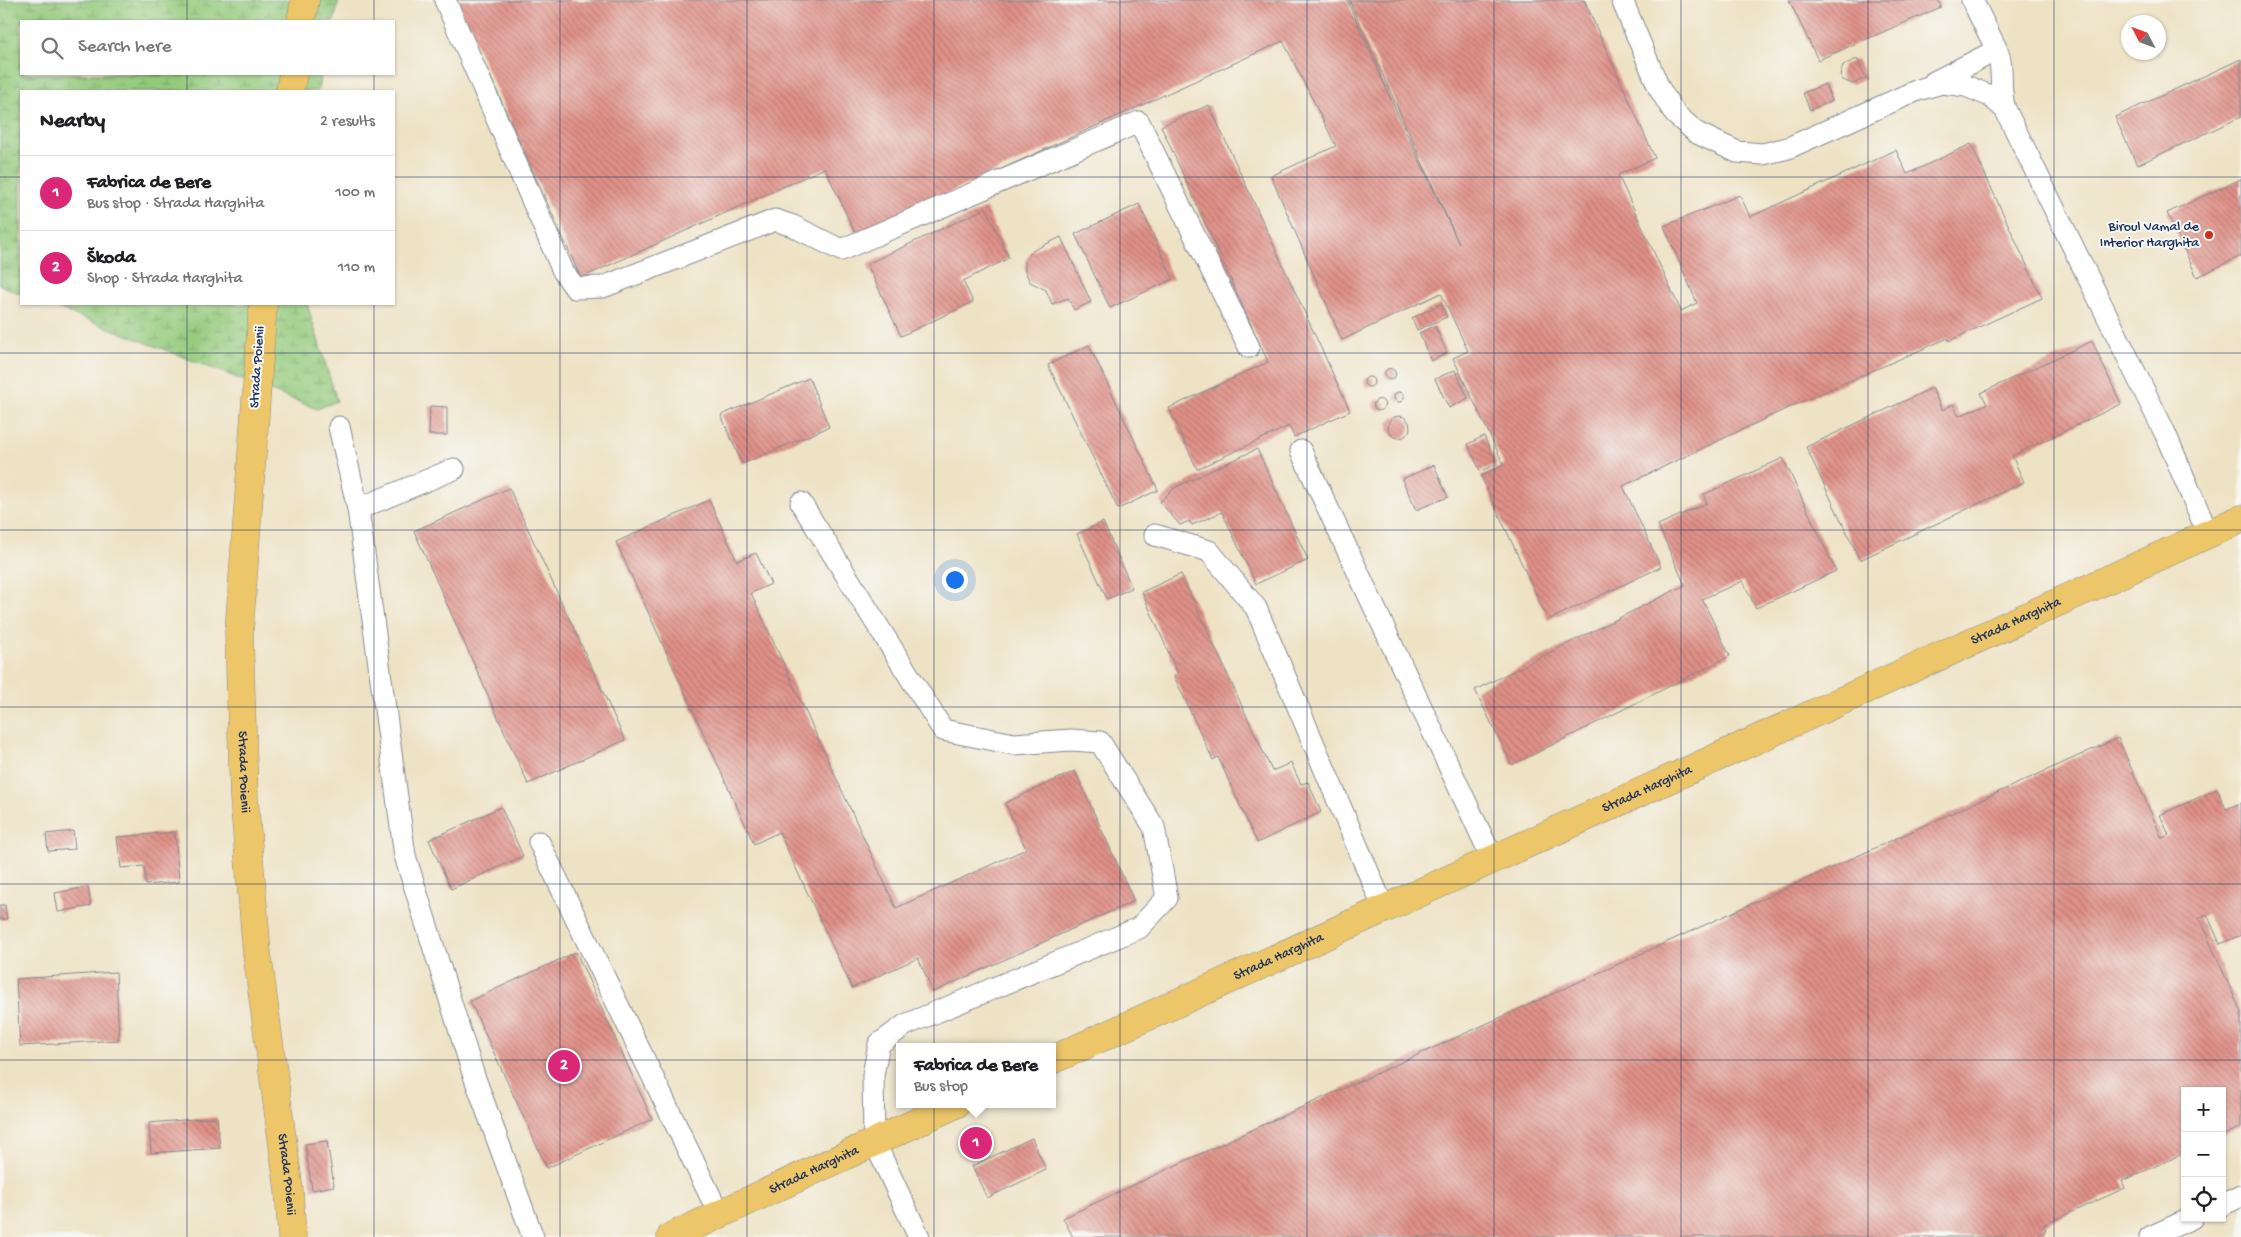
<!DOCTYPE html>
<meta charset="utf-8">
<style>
body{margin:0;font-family:"Gochi Hand",sans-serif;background:#f2f2f2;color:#202124}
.controls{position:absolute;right:15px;bottom:15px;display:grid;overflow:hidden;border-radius:0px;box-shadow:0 1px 4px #0004}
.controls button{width:45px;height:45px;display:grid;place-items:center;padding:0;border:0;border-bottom:1px solid #e0e0e0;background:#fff;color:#202124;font:25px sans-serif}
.compass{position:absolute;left:2121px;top:15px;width:45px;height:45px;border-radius:50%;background:#fff;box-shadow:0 1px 4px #0004;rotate:311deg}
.you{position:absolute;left:954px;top:579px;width:18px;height:18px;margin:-12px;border:4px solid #fff;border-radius:50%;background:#1a73e8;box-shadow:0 0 0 8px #1a73e833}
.badge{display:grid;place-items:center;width:32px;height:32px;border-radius:50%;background:#db2777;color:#fff;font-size:16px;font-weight:700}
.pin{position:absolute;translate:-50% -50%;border:2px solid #fff;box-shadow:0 1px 5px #0006}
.popup{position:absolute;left:896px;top:1043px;width:160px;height:65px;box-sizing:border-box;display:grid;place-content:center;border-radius:0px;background:#fff;filter:drop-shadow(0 1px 4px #0005);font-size:16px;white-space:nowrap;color:#757577}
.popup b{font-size:19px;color:#202124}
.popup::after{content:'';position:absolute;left:50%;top:100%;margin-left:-10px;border:10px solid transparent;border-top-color:#fff}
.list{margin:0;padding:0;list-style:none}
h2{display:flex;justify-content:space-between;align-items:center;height:65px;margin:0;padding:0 20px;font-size:21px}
h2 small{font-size:16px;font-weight:400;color:#757577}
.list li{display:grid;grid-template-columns:32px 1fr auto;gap:15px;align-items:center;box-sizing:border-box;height:75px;padding:0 20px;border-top:1px solid #e0e0e0}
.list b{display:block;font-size:19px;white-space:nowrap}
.list p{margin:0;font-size:16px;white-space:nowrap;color:#757577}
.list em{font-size:16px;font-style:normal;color:#757577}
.icon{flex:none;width:28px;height:28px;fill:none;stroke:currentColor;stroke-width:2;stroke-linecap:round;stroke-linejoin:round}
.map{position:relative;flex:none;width:2241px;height:1237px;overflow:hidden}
.search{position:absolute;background:#fff;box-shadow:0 1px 4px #0004;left:20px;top:20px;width:375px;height:55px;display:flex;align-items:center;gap:12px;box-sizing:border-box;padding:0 18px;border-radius:0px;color:#757577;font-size:19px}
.panel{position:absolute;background:#fff;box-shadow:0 1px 4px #0004;left:20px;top:90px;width:375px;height:215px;border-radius:0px}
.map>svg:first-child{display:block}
.wetland{fill:url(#wetland-marsh);stroke:#587c6d}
.building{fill:url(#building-back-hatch)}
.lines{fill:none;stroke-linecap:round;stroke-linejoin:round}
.lane-casing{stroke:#848891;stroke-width:23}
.primary-casing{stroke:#848891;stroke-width:29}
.lane{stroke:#fff;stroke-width:21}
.primary{stroke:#ecc669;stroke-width:28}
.grid{fill:none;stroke:#1b2f5e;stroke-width:1;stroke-opacity:0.55}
.poi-dot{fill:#c8321e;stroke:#f6f6f2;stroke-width:2}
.labels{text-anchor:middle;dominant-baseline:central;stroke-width:4;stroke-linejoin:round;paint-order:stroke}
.poi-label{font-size:14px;fill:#1b2f5e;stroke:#f6f6f2;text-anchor:end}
.street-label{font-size:14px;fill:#1b2f5e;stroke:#f6f6f2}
</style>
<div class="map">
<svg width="2241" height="1237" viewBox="0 0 2241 1237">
<defs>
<pattern id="wetland-marsh" width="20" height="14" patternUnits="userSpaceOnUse" patternTransform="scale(1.25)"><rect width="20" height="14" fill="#94ca7c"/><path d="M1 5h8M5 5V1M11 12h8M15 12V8" fill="none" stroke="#78a469"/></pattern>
<pattern id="building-back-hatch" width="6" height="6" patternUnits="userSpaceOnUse" patternTransform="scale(1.25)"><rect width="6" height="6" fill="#e09187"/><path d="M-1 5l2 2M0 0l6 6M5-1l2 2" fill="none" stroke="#b57772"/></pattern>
</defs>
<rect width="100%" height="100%" fill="#f6f6f2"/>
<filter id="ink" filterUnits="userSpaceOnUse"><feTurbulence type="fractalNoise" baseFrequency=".02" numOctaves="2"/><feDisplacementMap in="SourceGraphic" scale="10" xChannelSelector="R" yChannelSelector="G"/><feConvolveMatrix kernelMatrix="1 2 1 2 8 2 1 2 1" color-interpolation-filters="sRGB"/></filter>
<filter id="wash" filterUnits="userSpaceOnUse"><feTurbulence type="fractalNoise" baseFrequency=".0096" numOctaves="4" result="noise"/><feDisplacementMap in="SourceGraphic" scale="20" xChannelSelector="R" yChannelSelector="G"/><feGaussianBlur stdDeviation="1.12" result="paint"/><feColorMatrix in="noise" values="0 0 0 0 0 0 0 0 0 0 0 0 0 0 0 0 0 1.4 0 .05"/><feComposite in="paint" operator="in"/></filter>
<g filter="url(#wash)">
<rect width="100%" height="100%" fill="#eee2c4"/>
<!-- wetland -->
<path class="wetland" d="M 0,0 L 339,0 L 334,21 L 21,21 L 21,74 L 321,74 L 318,91 L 21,91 L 21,294 L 0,285 Z
M 47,304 L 307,304 L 337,401 L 317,409 Z"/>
<g id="blocks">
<!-- building -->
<path class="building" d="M 456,0 L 1347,0 L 1399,117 L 1459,244 L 1349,0 L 1584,0 L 1655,158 L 1618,175 L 1681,311 L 1697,303 L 1664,226 L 1740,195 L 1750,217 L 1896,150 L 1907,174 L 1971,144 L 2042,298 L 1949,341 L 1948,338 L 1794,405 L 1623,486 L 1661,567 L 1548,620 L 1481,476 L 1504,465 L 1453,358 L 1468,351 L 1441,293 L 1342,340 L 1271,176 L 1336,146 L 1283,41 L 856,235 L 825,168 L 581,278 Z
M 1789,0 L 1938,0 L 1941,7 L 1818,60 Z
M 1857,59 L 1866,78 L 1853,84 L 1843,80 L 1840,75 L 1843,65 Z
M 2241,59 L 2241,117 L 2137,165 L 2115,117 Z
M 1825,84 L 1832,101 L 1810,110 L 1803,93 Z
M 1209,105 L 1350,411 L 1294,437 L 1289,426 L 1197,469 L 1169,408 L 1268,362 L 1161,126 Z
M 2241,179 L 2241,256 L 2197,277 L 2167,213 Z
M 1139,204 L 1173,279 L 1110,308 L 1075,234 Z
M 986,208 L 1009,258 L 963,281 L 973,302 L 901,336 L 867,264 Z
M 1061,237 L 1091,302 L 1074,310 L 1068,298 L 1052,304 L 1046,290 L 1030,282 L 1025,271 L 1025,261 L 1032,251 Z
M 1441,304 L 1447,317 L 1417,330 L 1412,318 Z
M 1435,326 L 1447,353 L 1431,361 L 1419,333 Z
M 2092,341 L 2121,404 L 2012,456 L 2024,482 L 1860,560 L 1806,447 L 1932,388 L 1942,410 L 1953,404 L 1959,416 L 1987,404 L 1981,393 Z
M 1089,345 L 1158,490 L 1118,509 L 1048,365 Z
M1384.5 374a5.5 5.5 0 1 1 11 0a5.5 5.5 0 1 1-11 0Z
M 1455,370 L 1468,398 L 1449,408 L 1435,379 Z
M1364 382a5 5 0 1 1 10 0a5 5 0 1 1-10 0Z
M 809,378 L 829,427 L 742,464 L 721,415 Z
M1394 397a5 5 0 1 1 10 0a5 5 0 1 1-10 0Z
M1373.5 405a5.5 5.5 0 1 1 11 0a5.5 5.5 0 1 1-11 0Z
M 430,406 L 447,407 L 447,435 L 429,435 Z
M1388 427a11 11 0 1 1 22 0a11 11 0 1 1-22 0Z
M 1484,436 L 1497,464 L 1480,471 L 1468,444 Z
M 1257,449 L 1308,560 L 1256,584 L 1222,512 L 1192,525 L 1189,521 L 1180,525 L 1160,502 L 1174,488 Z
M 1783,458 L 1836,571 L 1756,608 L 1743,581 L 1702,599 L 1730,656 L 1512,765 L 1475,690 L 1685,585 L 1658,525 L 1707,503 L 1703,495 Z
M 1434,465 L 1448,497 L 1416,510 L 1402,479 Z
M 509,488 L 625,740 L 528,784 L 414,531 Z
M 709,500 L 737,561 L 756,553 L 771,584 L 751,593 L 896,908 L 1026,849 L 1005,803 L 1075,771 L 1134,901 L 933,992 L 918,958 L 852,988 L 779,832 L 754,844 L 616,542 Z
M 1103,522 L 1132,588 L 1107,599 L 1077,534 Z
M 1181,574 L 1272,771 L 1291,763 L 1301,784 L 1308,782 L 1321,812 L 1257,843 L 1218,757 L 1213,760 L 1174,676 L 1178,674 L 1142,592 Z
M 2118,738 L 2162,838 L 2169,835 L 2160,815 L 2217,789 L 2226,809 L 2241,803 L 2241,935 L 2220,944 L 2207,914 L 2199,918 L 2241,1012 L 2241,1127 L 2222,1136 L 2222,1091 L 2185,1091 L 2185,1153 L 2122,1181 L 2125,1188 L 2043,1225 L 2046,1231 L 2034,1237 L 2007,1237 L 2005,1234 L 1998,1237 L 1073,1237 L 1063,1218 L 1245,1133 Z
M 501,807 L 523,856 L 451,889 L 429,840 Z
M 73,831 L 75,849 L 48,851 L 46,834 Z
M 175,832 L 179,882 L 146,885 L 144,866 L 121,868 L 117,837 Z
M 88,887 L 91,906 L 58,912 L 55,893 Z
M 0,905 L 5,905 L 7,919 L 0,920 Z
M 576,952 L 652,1119 L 547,1168 L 470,1001 Z
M 116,972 L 119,1040 L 20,1046 L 16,979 Z
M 217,1117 L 220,1148 L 151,1153 L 149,1123 Z
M 1032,1138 L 1046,1170 L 987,1198 L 972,1166 Z
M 327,1141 L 334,1186 L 312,1190 L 305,1144 Z"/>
</g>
</g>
<g filter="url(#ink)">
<use href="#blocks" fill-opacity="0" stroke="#848891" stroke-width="1"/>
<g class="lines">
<!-- lane casing -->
<g class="lane-casing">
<path id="lane" d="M 445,0 L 563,271 L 575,288 L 603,287 L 775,220 L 793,226 L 841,250 L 1139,122 L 1249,347
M 1622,0 L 1659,88 L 1675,114 L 1697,133 L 1737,152 L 1763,154 L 1788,148 L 1918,90 L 1942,83 L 1966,86 L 1990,96 L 2005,109 L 2165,433 L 2208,534
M 1997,50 C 2005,70 1998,87 2005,109
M 1934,82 L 1997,50 L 1972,0
M 339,427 L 358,509 L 405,856 L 473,1073 L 533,1237
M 1301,451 L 1493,860
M 801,503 L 943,730 L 1014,744 L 1071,740 L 1100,742 L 1154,827 L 1167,898 L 1139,928 L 905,1025 L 879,1044 L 873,1075 L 874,1141 L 919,1237
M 358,509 L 454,469
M 1155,535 L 1209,551 L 1256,608 L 1384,909
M 539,842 L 719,1214
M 2222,1205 L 2241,1196
M 2150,1237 L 2192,1218"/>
</g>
<!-- primary casing -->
<g class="primary-casing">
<g id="primary">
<path d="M 301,21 L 305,0"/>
<path d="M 290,91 L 293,74"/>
<path id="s1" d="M 263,304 L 239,632 L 244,798 L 257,953 L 289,1190 L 292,1237"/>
<path id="s2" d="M 1052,1060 L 2241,519"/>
<path id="s3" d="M 671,1237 L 956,1104"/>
</g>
</g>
<!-- lane -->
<use href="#lane" class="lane"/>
<!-- primary -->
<use href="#primary" class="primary"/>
</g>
</g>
<!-- grid -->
<path class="grid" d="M 187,0 L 187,21M 374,0 L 374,21M 560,0 L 560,1237M 747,0 L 747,1237M 934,0 L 934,1237M 1120,0 L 1120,1237M 1307,0 L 1307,1237M 1494,0 L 1494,1237M 1681,0 L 1681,1237M 1868,0 L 1868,1237M 2054,0 L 2054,1237M 187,74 L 187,91M 374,74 L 374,91M 0,177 L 21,177M 394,177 L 2241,177M 187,304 L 187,1237M 374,304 L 374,1237M 0,353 L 2241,353M 0,530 L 2241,530M 0,707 L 2241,707M 0,884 L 2241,884M 0,1060 L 2241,1060"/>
<!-- markers -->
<circle class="poi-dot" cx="2209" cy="235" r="5"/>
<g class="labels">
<!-- poi labels -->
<g class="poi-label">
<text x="2199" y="227">Biroul Vamal de<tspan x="2199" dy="16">Interior Harghita</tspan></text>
</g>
<!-- street labels -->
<g class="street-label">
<text transform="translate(258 367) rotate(-86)">Strada Poienii</text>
<text stroke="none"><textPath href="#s2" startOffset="1059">Strada Harghita</textPath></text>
<text stroke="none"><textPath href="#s1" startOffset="469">Strada Poienii</textPath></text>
<text stroke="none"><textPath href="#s2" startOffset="654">Strada Harghita</textPath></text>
<text stroke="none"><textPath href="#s2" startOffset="249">Strada Harghita</textPath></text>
<text stroke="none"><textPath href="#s3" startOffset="158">Strada Harghita</textPath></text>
<text stroke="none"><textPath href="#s1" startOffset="874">Strada Poienii</textPath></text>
</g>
</g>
</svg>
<div class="controls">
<button>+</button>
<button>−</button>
<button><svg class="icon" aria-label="locate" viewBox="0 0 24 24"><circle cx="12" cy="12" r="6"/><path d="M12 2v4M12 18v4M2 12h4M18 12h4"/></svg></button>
</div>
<svg class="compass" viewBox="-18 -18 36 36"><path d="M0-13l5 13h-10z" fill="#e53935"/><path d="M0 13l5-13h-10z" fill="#757577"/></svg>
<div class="you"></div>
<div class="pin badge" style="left:976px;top:1143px">1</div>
<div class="popup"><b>Fabrica de Bere</b>Bus stop</div>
<div class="pin badge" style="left:564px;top:1066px">2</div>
<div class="search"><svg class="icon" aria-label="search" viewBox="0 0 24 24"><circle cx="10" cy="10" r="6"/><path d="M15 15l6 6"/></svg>Search here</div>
<section class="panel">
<h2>Nearby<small>2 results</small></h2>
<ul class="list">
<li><span class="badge">1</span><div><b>Fabrica de Bere</b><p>Bus stop · Strada Harghita</p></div><em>100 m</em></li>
<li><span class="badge">2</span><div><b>Škoda</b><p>Shop · Strada Harghita</p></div><em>110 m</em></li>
</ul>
</section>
</div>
